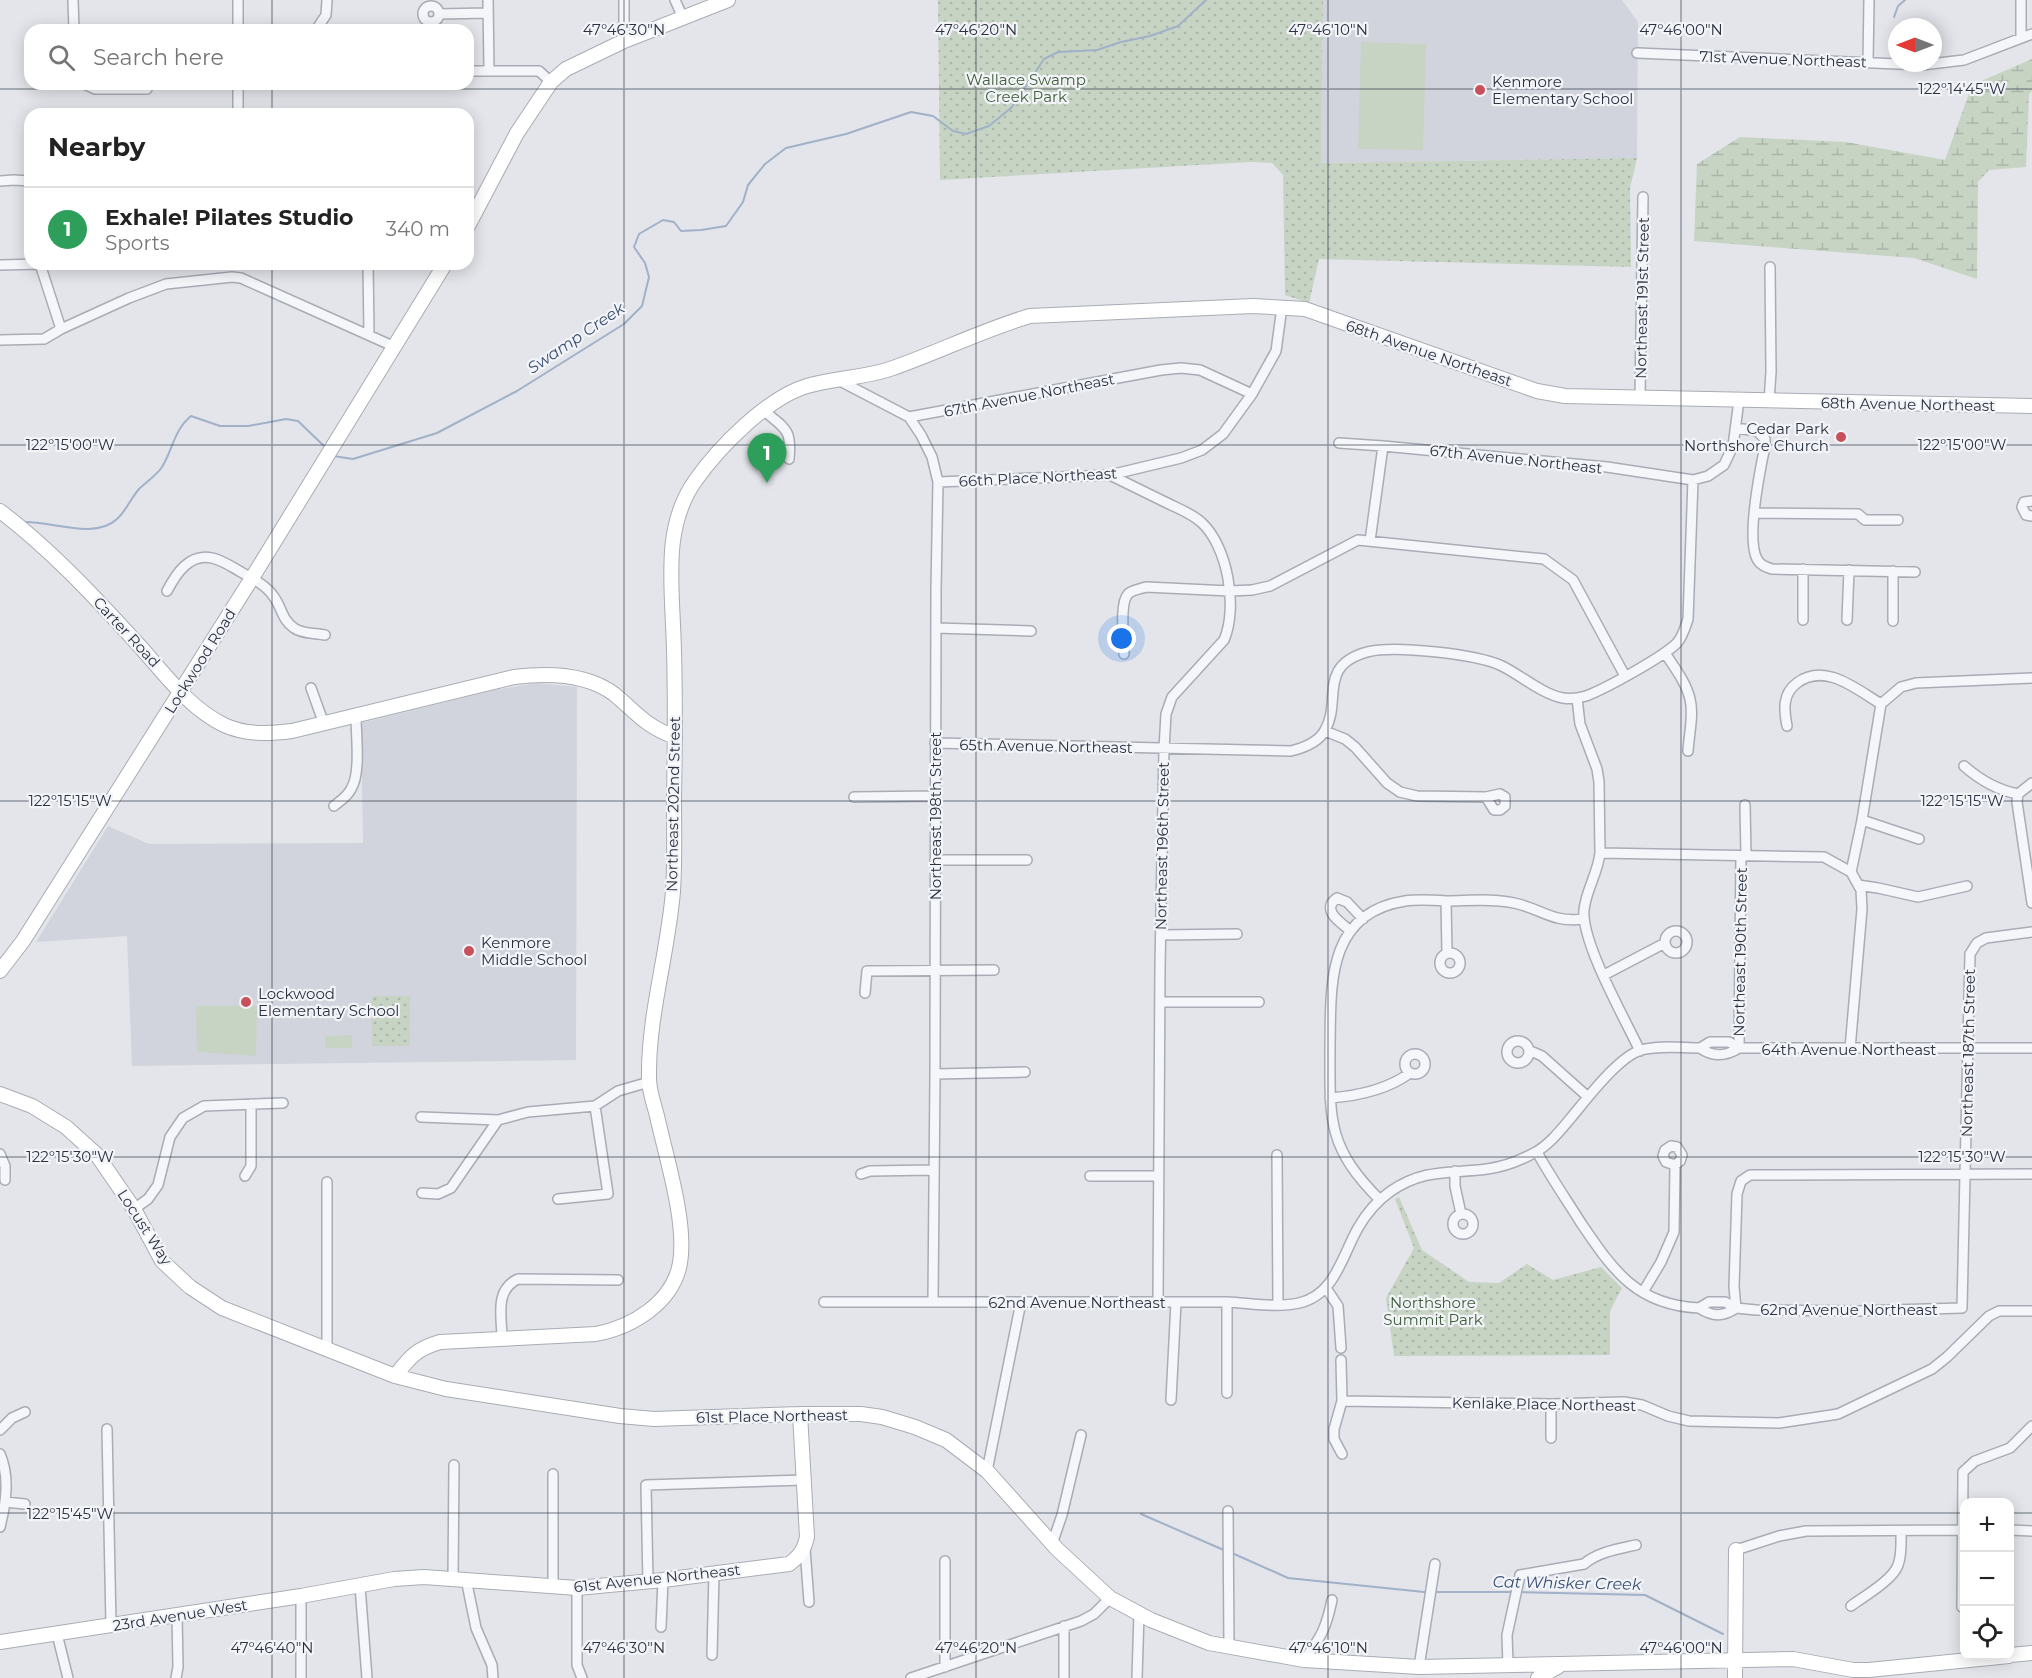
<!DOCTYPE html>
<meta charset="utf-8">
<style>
body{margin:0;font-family:Montserrat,sans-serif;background:#f6f6f6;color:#222}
.controls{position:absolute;right:18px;bottom:18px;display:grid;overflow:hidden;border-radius:12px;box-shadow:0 3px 15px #0003}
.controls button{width:54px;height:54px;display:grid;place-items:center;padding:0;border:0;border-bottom:2px solid #e0e0e0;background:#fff;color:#222;font:30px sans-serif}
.compass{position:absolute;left:1888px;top:18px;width:54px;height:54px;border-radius:50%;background:#fff;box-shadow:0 3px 15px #0003;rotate:270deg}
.you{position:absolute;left:1122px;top:639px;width:21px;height:21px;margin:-15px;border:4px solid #fff;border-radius:50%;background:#1a73e8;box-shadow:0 0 0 9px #1a73e833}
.badge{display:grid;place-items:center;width:39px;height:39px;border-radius:50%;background:#c7505a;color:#fff;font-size:20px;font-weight:700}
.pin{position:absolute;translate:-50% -50px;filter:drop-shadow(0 2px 3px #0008)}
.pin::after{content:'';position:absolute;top:32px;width:21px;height:18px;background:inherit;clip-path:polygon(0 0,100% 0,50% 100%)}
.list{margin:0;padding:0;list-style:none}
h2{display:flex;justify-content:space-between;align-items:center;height:78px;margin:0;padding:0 24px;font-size:26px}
h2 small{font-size:20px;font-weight:400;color:#767676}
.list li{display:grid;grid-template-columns:39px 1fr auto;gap:18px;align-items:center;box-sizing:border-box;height:84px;padding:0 24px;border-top:2px solid #e0e0e0}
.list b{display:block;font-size:22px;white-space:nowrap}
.list p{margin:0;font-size:20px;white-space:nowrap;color:#767676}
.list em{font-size:20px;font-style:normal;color:#767676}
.icon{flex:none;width:33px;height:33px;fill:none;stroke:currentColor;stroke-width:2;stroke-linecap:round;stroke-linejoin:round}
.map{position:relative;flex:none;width:2032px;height:1678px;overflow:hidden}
.search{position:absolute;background:#fff;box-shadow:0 3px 15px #0003;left:24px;top:24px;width:450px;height:66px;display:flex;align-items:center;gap:15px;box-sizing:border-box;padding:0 21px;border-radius:18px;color:#767676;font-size:22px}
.panel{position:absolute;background:#fff;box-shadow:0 3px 15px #0003;left:24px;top:108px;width:450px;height:162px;border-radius:18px}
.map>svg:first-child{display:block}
.built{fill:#d1d4dc}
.grass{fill:#c7d4c4}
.wetland{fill:url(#wetland-marsh)}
.park{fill:url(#park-dots)}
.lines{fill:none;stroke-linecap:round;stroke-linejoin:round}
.stream{stroke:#a0b1c8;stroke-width:2}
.street-casing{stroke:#a8acb4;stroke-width:12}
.secondary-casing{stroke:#a8acb4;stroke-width:16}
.street{stroke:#f5f6f9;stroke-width:9}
.secondary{stroke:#fff;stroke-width:14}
.ticks{fill:none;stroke:#2c3242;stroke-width:1.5;stroke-opacity:0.45}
.poi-dot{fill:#c7505a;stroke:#f2f4f8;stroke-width:2}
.labels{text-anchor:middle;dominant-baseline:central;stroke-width:4.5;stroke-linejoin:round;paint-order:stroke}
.street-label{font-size:15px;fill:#2c3242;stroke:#f2f4f8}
.park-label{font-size:15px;fill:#3e5d3a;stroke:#f2f4f8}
.poi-label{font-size:15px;fill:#2c3242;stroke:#f2f4f8;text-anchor:start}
.water-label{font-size:16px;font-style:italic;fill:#384e73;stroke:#f2f4f8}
.ticks-label{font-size:15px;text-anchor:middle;fill:#2c3242;stroke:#f2f4f8;stroke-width:4.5;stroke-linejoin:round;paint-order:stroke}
</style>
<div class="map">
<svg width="2032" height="1678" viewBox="0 0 2032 1678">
<defs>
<pattern id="wetland-marsh" width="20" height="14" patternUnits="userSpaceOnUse" patternTransform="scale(1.5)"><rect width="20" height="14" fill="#c7d4c4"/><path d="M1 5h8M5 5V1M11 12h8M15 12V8" fill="none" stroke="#abb6aa"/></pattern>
<pattern id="park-dots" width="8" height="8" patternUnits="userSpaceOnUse" patternTransform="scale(1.5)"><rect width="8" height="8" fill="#c7d4c4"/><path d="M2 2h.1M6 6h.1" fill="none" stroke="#abb6aa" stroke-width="1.8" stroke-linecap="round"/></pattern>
</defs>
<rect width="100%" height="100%" fill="#e3e5ea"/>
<!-- built -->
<path class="built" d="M 1323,0 L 1622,0 L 1638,22 L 1637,158 L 1321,163 Z
M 537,683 L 577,687 L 576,1060 L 132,1066 L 127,936 L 36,942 L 108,826 L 149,844 L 363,843 L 361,723 L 494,690 Z"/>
<!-- grass -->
<path class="grass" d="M 1361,42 L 1426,44 L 1423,150 L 1358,149 Z
M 196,1006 L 257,1006 L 256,1056 L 197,1052 Z
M 352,1035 L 352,1048 L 325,1048 L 325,1036 Z"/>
<!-- wetland -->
<path class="wetland" d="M 2032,59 L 2032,91 L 2029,94 L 2026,167 L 1989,170 L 1978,182 L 1977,279 L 1914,258 L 1694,241 L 1697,164 L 1740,137 L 1846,142 L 1945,160 L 1972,85 Z"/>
<!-- park -->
<path class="park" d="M 938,0 L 1323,0 L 1321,163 L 1637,158 L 1630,188 L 1631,267 L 1319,259 L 1309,303 L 1285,295 L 1283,175 L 1272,163 L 1251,162 L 940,180 Z
M 372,996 L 410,996 L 410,1046 L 372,1046 Z
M 1399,1197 L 1422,1250 L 1469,1282 L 1499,1283 L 1527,1264 L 1553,1280 L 1601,1267 L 1622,1288 L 1610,1311 L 1610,1355 L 1394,1356 L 1386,1298 L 1414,1248 L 1395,1199 Z"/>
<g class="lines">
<!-- stream -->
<path class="stream" d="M 1894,17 L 1898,6 L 1905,0
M 333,456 L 353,459 L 437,433 L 517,391 L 624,324 L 642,306 L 649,277 L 645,263 L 634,247 L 639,234 L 663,220 L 674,222 L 681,231 L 701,230 L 726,226 L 743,202 L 748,185 L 765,164 L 786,148 L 846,134 L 911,112 L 933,116 L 953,131 L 966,134 L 989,126 L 1012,107 L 1044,59 L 1058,52 L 1097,50 L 1121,42 L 1150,36 L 1178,26 L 1206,0
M 24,522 C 51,521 95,540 117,519 C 126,511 131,498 139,489 C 146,482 156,476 162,467 C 173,449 174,430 191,416 L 220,426 L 248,426 L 286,419 L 298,421 L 325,447
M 1141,1514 L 1226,1551
M 1232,1553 L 1288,1578 L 1424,1592
M 1437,1592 L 1512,1592
M 1518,1592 L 1645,1595 L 1723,1634"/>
<!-- street casing -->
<g class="street-casing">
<path id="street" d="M 73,0 L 74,30
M 238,0 L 238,30
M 488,0 L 489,71
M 624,0 L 624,41
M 675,0 L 683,18
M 2021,0 L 2021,38
M423 14a8 8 0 1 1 16 0a8 8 0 1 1-16 0Z
M 439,14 L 488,13
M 316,30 L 326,15 L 327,0
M 1637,53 L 1922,65 L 1964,60 L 2032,34
M 1868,62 L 1869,0
M 468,71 L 539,71 L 551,82
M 84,84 L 95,89 L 147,89
M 238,114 L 238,84
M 0,181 L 14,180 L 30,181
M 368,264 L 369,334
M 0,265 L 40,264 L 61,329 L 44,339 L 0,340
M 61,329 L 129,298 L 166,284 L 232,277 L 241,278 L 395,347
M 838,380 L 909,417 L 921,435 L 932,457 L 938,482 L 936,589 L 935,1074 L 933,1302
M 1640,398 L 1643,197
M 1769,401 L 1771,372 L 1770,267
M 763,410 C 785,429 792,428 789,459
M 909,417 L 1161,370 L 1181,368 L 1200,370 L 1252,394
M 1736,428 L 1757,431 L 1765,439 L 1765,446 C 1760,470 1746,538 1757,559 C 1761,566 1766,567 1772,569 L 1915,572
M 1339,443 L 1383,446 L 1607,467 L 1693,480 L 1708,476 L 1724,465 L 1733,446 L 1739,400
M 1110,475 C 1128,484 1147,493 1165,502 C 1177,508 1191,513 1201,522 C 1228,546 1238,608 1224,640 L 1172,697 L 1166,714 L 1164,749 L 1160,968 L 1158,1302
M 938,482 L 1110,475 L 1181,458 L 1202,450 L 1223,434 L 1252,394 L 1276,351 L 1282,307
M 2032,501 L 2024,502 L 2022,507 L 2026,515 L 2032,516
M 1755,513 L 1858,514 L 1865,520 L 1898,520
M 1370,541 L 1383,446
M 167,591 C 176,574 189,553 212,558 C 222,560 232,567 241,572 C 252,578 267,586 274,597 C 282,608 282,620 294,628 C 302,634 316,633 325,635
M 1803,620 L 1803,569
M 1847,620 L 1849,570
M 1893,621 L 1893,571
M 936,628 L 1031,631
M 1665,653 C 1674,667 1686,682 1690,699 C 1694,715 1689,734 1688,751
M 1124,654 C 1124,641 1119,604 1128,594 C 1132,590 1140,589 1146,587 L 1230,591 L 1252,590 L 1270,586 L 1358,540 L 1544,559 L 1573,580 L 1625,676
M 311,688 L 324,724
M 1577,698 L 1580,724 L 1597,769 L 1599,782 L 1600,853 C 1598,873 1586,890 1584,910 C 1581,942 1625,1019 1640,1051
M 1787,726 C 1784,710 1782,694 1797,683 C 1825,662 1856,689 1881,704 L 1901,687 L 1916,683 L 2032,678
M 1325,731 L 1345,739 L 1355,747 L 1387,783 L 1400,792 L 1417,796 L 1486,797 L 1500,794 L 1505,797 L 1505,806 L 1500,810 L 1494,810 L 1486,797
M 935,743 L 1291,751 C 1303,748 1319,742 1325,730 C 1342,701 1317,666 1367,652 C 1394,645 1477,654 1502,666 C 1522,676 1542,694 1563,698 C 1570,699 1579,698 1586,696 C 1605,689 1663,657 1677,643 C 1683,636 1685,628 1688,619 L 1693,480
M 1964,766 C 1980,780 1997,790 2018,794
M 2032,783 L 2018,794 L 2017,802 L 2032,903
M 854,797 L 935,796
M 1745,805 L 1746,856
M 334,806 C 340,801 347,797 351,789 C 361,774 356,735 356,717
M 1862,820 L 1919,839
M 1600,853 L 1824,857 L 1851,872
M 1741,856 L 1739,1048 L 2032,1048
M 935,860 L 1027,860
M 1858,885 L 1878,888 L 1918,897 L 1967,886
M 1446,901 L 1447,953
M 1351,931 C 1341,923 1320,910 1337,898 L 1347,902 L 1363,919
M1665 942a11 11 0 1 1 22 0a11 11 0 1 1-22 0Z
M 1161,935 L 1237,934
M1440 963a10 10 0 1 1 20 0a10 10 0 1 1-20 0Z
M 1604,975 L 1665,943
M 865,993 L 867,971 L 994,970
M 1160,1002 L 1259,1002
M1507 1052a11 11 0 1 1 22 0a11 11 0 1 1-22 0Z
M 1710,1042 L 1729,1042 L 1739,1048 C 1725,1057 1713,1057 1700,1048 Z
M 1850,1049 L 1862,909 L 1861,890 L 1851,872 L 1862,820 L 1881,704
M 1529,1052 L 1533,1052 L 1542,1056 L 1588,1097
M1405 1064a10 10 0 1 1 20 0a10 10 0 1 1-20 0Z
M 935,1074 L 1025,1072
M 1330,1098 C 1357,1096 1388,1089 1410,1073
M 421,1117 L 498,1120 L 528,1112 L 595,1106 L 618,1091 L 649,1082
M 1537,1152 C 1550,1176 1566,1199 1581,1223 C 1613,1270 1636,1305 1699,1308
M 0,1154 L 5,1166 L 5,1180
M 1277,1155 L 1278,1304
M 1455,1171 L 1455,1186 L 1461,1214
M 861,1174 L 870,1171 L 933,1170
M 245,1176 L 251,1166 L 251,1104
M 1090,1176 L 1159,1176
M 327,1182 L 327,1349
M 422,1193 L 438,1194 L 451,1188 L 498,1120
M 558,1199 L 608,1194 L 595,1106
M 1380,1200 C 1326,1146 1330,1119 1330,1046 C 1331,986 1326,913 1405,901 C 1418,899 1432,900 1446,901 C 1468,901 1492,898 1514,903 C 1543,909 1551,923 1584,919
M 134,1209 L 148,1199 L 158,1185 L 170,1137 L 183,1118 L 204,1106 L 283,1103
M1453 1224a10 10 0 1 1 20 0a10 10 0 1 1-20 0Z
M 1326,1288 L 1338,1306 L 1341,1348
M 1643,1292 L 1661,1262 L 1674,1232 L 1675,1165 L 1680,1161 L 1682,1155 L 1677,1147 L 1671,1146 L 1665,1150 L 1663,1156 L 1666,1162 L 1675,1165
M 824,1302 L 1227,1302 C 1250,1303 1276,1308 1299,1303 C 1335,1295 1342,1256 1358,1228 C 1366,1214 1378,1200 1391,1191 C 1425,1168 1450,1174 1487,1169 C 1503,1167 1519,1161 1534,1153 C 1548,1146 1560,1131 1570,1119 C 1586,1100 1618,1057 1641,1050 C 1660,1045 1681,1048 1700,1048
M 1227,1302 L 1227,1393
M 1736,1308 C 1723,1317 1713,1317 1699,1308 L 1709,1302 L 1725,1302 L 1736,1308 L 1756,1310 L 1857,1311 L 1962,1308 L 1970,954 L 1977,943 L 1986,938 L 2032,932
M 1736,1308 L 1734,1287 L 1737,1194 L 1741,1181 L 1750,1175 L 2032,1174
M 502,1339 C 502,1317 494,1290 518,1279 L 618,1280
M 1341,1360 L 1342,1401 L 1334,1429 L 1334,1439 L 1342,1454
M 1171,1400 L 1176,1302
M 1342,1401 L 1551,1404 L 1624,1402 L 1642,1405 L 1668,1416 L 1689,1421 L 1779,1423 L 1812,1418 L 1838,1414 L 1932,1369 L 1947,1357 L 1989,1316 L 1999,1311 L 2032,1311
M 1551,1404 L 1551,1438
M 107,1429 L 111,1625
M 0,1430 L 12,1418 L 25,1412
M 0,1454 C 10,1477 6,1503 0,1527
M 987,1471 L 1021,1302
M 553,1474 L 553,1587
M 5,1502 L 25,1504
M 1228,1511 L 1229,1647
M 2010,1530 L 2032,1531
M 1052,1544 L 1062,1515 L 1081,1435
M 805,1549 L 809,1602
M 1736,1550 L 1779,1536 L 1806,1531 L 1964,1530
M 453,1579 L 454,1465
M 466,1579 L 476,1628 L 492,1665 L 493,1678
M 648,1582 L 646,1485 L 805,1480
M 360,1586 L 367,1678
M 577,1588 L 577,1665 L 582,1678
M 301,1596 L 301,1678
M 1851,1606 C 1863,1597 1893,1580 1898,1565 C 1902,1555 1901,1542 1901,1531
M 1962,1607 L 1963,1472 L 1975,1461 L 2010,1448 L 2032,1426
M 661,1627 L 663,1580
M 57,1634 L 68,1678
M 712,1655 L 714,1573
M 1304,1660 C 1321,1637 1326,1629 1332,1600
M 1508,1665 L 1507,1635 L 1520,1575 L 1584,1564 C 1598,1552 1618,1549 1636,1545
M 945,1667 L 945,1561
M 1419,1667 L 1435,1564
M 176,1678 L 178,1667 L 177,1615
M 911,1678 L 1081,1621 L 1094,1614 L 1110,1598
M 1064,1678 L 1064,1626
M 1137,1678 L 1139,1613"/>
</g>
<!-- secondary casing -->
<g class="secondary-casing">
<path id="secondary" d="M 468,226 L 517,133 L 551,82 L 566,69 L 624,41 L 728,0
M 0,511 C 50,549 92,594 135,641 C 162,670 187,707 224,725 C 246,735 268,734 292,731 L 514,677 C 546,673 586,673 614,694 C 637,713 645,726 675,737
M 0,971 L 23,941 L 252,578 L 445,264
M 0,1094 L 32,1106 L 66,1127 L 97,1155 L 134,1209 L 162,1261 L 190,1287 L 222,1308 L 395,1376 L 446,1389 L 620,1416 L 654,1419 L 800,1414 L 861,1414 L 882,1417 L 915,1427 L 946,1440 L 987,1471 L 1057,1549 L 1110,1598 L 1151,1620 L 1209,1643 L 1304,1660 L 1419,1667 L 1793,1659 L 1853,1670 L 1869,1670 L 2009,1656
M 395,1376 C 410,1357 416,1349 440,1342 L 596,1334 C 632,1327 673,1303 680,1263 C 687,1223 666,1157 657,1116 C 654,1104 649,1091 649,1078 C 648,1015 668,954 673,891 C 675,861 674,831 674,800 C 675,742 676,683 673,625 C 671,575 665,524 695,481 C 719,447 767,398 807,386 C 834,378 863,378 890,369 C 937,353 982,330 1030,316 L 1253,306 L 1305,309 L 1537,391 L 1565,396 L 2032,406
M 0,1642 L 301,1596 L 394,1579 L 424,1577 L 577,1588 L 663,1580 L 789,1564 C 800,1556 804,1550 807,1537 L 800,1414
M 2010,1655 L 2032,1653
M 1538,1678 L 1559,1666
M 1735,1678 L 1736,1550"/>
</g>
<!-- street -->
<use href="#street" class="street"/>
<!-- secondary -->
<use href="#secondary" class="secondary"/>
</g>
<!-- ticks -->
<path class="ticks" d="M 272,0 L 272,30M 624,0 L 624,1678M 976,0 L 976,1678M 1328,0 L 1328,1678M 1681,0 L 1681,1678M 272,84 L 272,114M 0,89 L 2032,89M 272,264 L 272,1678M 0,445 L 2032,445M 0,801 L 2032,801M 0,1157 L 2032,1157M 0,1513 L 1964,1513M 2010,1513 L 2032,1513"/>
<!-- markers -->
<g class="poi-dot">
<circle cx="1480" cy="90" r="6"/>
<circle cx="1841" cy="437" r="6"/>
<circle cx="469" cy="951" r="6"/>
<circle cx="246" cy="1002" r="6"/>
</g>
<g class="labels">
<!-- street labels -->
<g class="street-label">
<text transform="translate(1783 59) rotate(2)">71st Avenue Northeast</text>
<text transform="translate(1642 298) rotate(-89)">Northeast 191st Street</text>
<text transform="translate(1429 353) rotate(19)">68th Avenue Northeast</text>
<text transform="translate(1029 395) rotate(-11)">67th Avenue Northeast</text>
<text transform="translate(1908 404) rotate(1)">68th Avenue Northeast</text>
<text transform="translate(1516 459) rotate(6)">67th Avenue Northeast</text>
<text transform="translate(1038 477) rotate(-3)">66th Place Northeast</text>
<text transform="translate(127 632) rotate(47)">Carter Road</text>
<text transform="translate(200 661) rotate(-58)">Lockwood Road</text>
<text transform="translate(1046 746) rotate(1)">65th Avenue Northeast</text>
<text transform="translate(673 804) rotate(-89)">Northeast 202nd Street</text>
<text transform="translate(935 816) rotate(-90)">Northeast 198th Street</text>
<text transform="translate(1162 846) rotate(-89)">Northeast 196th Street</text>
<text transform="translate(1740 952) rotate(-89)">Northeast 190th Street</text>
<text x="1849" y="1049">64th Avenue Northeast</text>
<text transform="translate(1968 1053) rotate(-89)">Northeast 187th Street</text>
<text transform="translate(145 1227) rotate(57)">Locust Way</text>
<text x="1077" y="1302">62nd Avenue Northeast</text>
<text x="1849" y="1309">62nd Avenue Northeast</text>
<text transform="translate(1544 1404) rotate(1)">Kenlake Place Northeast</text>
<text transform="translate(772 1416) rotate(-1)">61st Place Northeast</text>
<text transform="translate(657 1578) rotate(-6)">61st Avenue Northeast</text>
<text transform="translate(180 1615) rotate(-9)">23rd Avenue West</text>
</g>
<!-- park labels -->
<g class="park-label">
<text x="1026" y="79">Wallace Swamp<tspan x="1026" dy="17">Creek Park</tspan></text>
<text x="1433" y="1302">Northshore<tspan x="1433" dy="17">Summit Park</tspan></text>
</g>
<!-- poi labels -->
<g class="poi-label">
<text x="1492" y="81">Kenmore<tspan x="1492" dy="17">Elementary School</tspan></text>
<text x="1829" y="428" text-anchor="end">Cedar Park<tspan x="1829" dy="17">Northshore Church</tspan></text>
<text x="481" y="942">Kenmore<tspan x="481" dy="17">Middle School</tspan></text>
<text x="258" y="993">Lockwood<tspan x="258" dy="17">Elementary School</tspan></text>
</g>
<!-- water labels -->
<g class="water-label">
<text transform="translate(576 338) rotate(-34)">Swamp Creek</text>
<text transform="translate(1567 1583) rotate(1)">Cat Whisker Creek</text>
</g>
</g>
<g class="ticks-label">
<text x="624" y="35">47°46'30"N</text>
<text x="976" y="35">47°46'20"N</text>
<text x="1328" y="35">47°46'10"N</text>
<text x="1681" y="35">47°46'00"N</text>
<text x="1962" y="94">122°14'45"W</text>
<text x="1962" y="450">122°15'00"W</text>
<text x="70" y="450">122°15'00"W</text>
<text x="1962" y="806">122°15'15"W</text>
<text x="70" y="806">122°15'15"W</text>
<text x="1962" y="1162">122°15'30"W</text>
<text x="70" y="1162">122°15'30"W</text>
<text x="70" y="1519">122°15'45"W</text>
<text x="272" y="1653">47°46'40"N</text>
<text x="624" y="1653">47°46'30"N</text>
<text x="976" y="1653">47°46'20"N</text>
<text x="1328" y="1653">47°46'10"N</text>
<text x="1681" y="1653">47°46'00"N</text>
</g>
</svg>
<div class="controls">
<button>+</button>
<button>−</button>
<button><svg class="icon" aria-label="locate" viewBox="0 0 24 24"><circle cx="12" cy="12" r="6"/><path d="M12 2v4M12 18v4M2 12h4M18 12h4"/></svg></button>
</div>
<svg class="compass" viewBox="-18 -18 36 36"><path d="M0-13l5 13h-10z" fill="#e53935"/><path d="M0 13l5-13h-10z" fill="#767676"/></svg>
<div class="you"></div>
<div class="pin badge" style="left:767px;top:483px;background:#2e9e5b">1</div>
<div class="search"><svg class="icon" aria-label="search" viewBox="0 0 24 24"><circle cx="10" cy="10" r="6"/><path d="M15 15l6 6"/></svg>Search here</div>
<section class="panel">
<h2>Nearby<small></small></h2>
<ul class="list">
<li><span class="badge" style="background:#2e9e5b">1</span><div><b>Exhale! Pilates Studio</b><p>Sports</p></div><em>340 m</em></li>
</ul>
</section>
</div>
